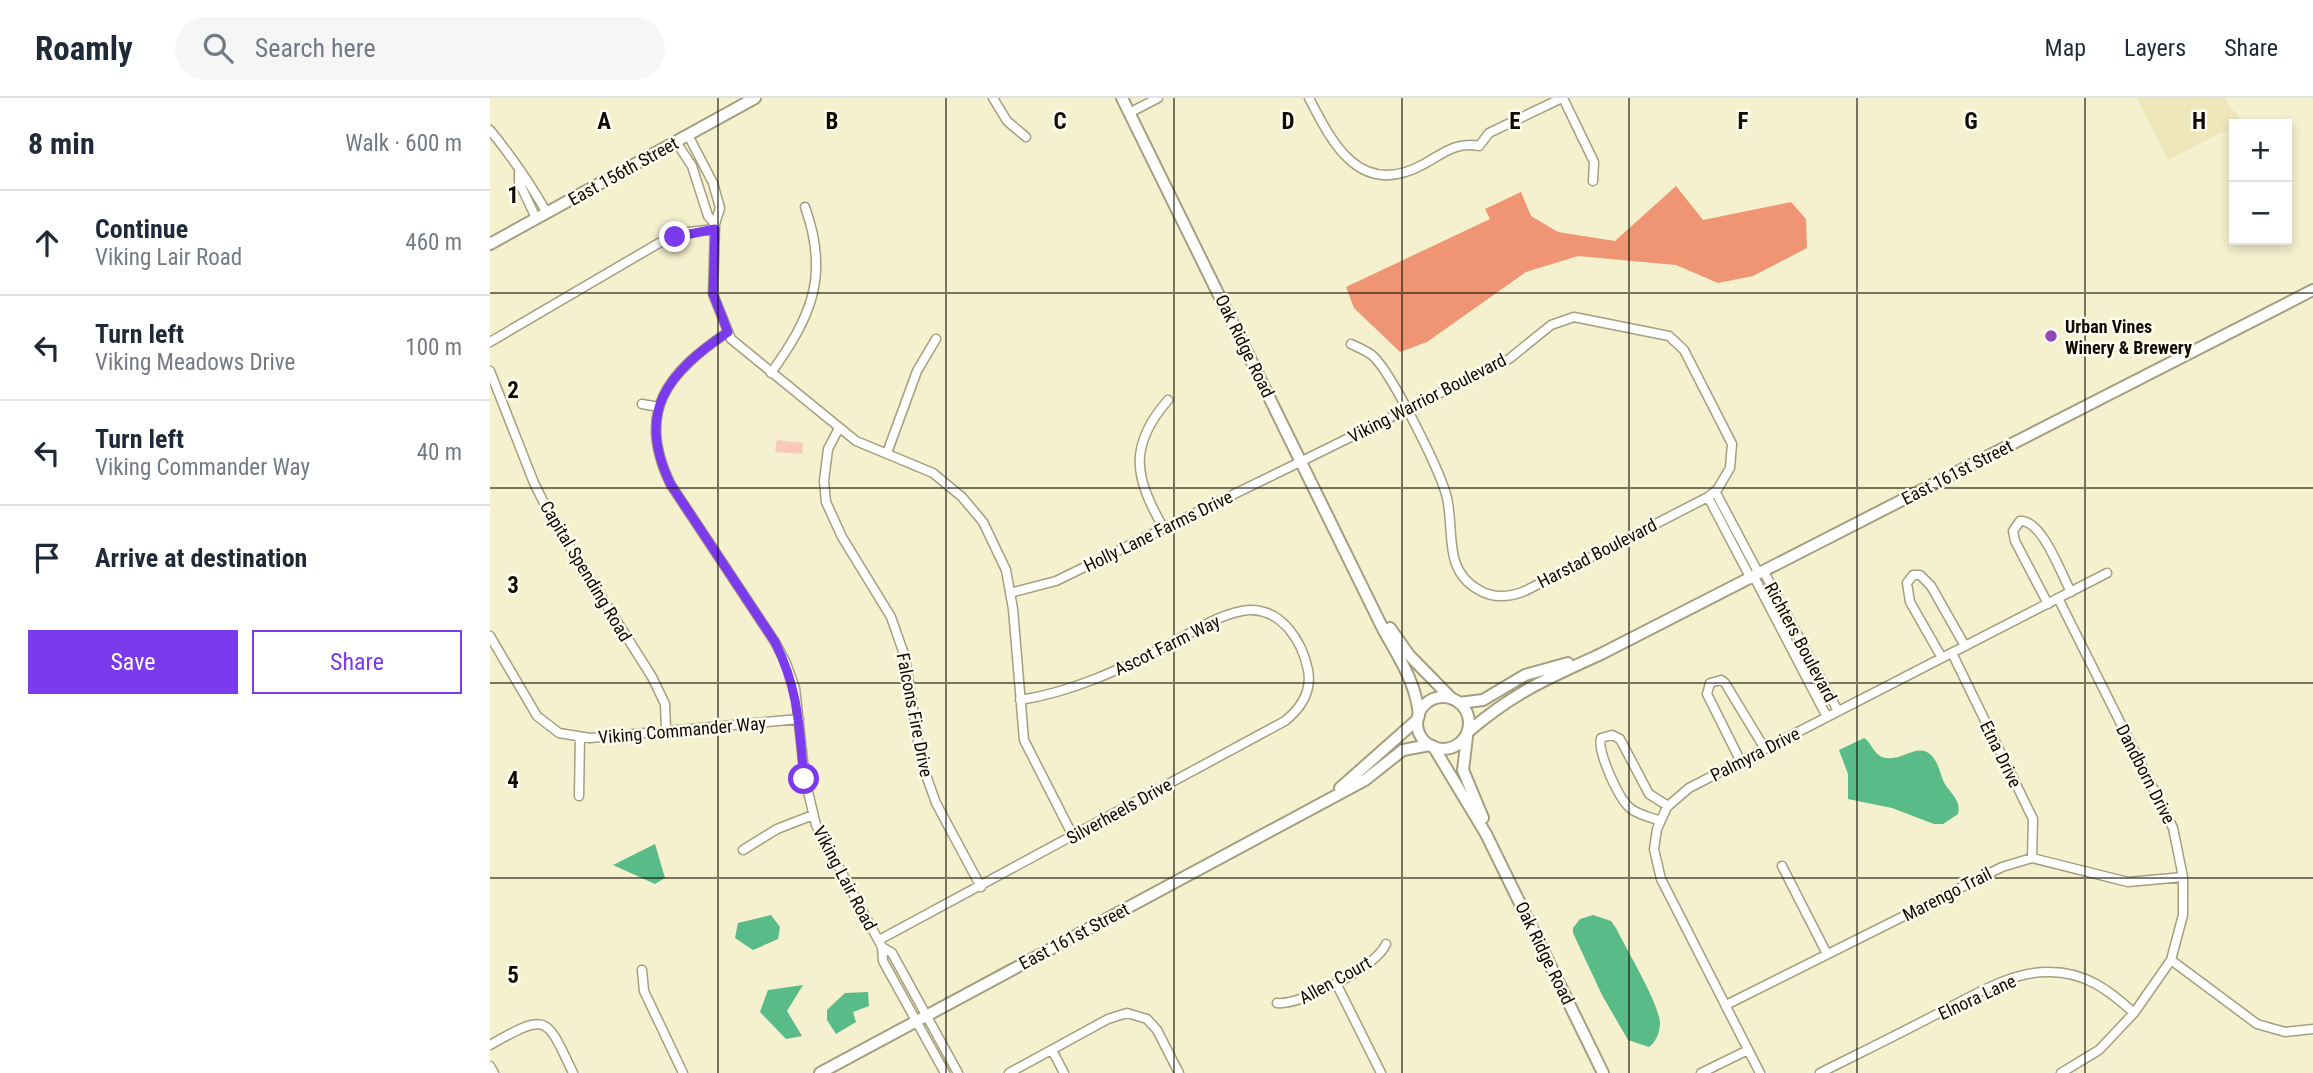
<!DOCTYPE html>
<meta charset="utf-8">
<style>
body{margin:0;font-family:"Roboto Condensed",sans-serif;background:#f6f6f7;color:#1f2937}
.controls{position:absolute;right:21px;top:21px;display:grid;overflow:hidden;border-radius:0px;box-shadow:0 4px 10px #0003}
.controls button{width:63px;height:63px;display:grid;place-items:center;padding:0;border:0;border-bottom:2px solid #e0e1e3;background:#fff;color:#1f2937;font:35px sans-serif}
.stop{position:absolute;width:21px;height:21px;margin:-16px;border:5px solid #7c3aed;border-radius:50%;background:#fff}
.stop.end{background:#7c3aed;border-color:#fff;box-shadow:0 2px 7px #0008}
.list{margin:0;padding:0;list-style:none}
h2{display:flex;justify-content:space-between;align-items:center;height:91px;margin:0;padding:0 28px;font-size:30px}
h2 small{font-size:23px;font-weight:400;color:#747a83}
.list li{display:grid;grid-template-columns:46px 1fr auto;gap:21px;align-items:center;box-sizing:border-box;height:105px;padding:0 28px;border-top:2px solid #e0e1e3}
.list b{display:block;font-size:26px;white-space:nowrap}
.list p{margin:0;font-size:23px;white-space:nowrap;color:#747a83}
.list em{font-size:23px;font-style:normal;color:#747a83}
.actions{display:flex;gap:14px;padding:21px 28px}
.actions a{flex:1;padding:16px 0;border:2px solid #7c3aed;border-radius:0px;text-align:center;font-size:24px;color:#7c3aed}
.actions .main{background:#7c3aed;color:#fff}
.icon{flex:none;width:38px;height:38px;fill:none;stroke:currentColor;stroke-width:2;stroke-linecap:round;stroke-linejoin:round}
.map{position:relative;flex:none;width:1823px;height:975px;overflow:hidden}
header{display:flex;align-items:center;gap:42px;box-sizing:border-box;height:98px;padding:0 35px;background:#fff;border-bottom:2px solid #e0e1e3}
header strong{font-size:33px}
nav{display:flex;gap:38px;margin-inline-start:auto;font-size:24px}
.search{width:490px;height:63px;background:#f6f6f7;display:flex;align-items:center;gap:18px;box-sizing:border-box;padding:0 24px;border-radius:38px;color:#747a83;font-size:26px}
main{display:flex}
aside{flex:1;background:#fff}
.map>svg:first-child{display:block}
.built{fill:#eee7bc}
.green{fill:#f9c8b6}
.forest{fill:#f09574}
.water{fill:#59bb88}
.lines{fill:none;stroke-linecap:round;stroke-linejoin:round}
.street-casing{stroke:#a49f7e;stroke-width:11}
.secondary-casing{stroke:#a49f7e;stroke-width:14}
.street{stroke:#fff;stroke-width:8}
.secondary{stroke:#fff;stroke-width:10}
.route{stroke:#7c3aed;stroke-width:9}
.grid{fill:none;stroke:#0f0d03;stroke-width:2;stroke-opacity:0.55}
.poi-dot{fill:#9246b8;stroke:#fefcee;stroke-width:2.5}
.labels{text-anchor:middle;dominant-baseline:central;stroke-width:5;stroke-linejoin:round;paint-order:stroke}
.street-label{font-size:18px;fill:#0f0d03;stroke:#fefcee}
.poi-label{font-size:18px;font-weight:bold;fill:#0f0d03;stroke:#fefcee;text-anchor:start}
.grid-label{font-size:23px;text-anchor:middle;font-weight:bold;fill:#0f0d03;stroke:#fefcee;stroke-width:5;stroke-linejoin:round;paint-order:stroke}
</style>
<header>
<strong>Roamly</strong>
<div class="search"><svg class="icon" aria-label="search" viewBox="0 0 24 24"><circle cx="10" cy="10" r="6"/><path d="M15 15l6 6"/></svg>Search here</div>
<nav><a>Map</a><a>Layers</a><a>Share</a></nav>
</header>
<main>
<aside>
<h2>8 min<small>Walk · 600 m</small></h2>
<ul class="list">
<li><svg class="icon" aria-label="ahead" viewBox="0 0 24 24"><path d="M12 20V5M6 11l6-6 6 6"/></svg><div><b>Continue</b><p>Viking Lair Road</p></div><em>460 m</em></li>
<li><svg class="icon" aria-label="left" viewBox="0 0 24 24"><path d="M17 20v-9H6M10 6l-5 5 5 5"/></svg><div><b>Turn left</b><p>Viking Meadows Drive</p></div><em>100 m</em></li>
<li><svg class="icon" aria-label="left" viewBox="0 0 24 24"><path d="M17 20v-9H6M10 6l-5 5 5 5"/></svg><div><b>Turn left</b><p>Viking Commander Way</p></div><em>40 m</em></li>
<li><svg class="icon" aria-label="arrive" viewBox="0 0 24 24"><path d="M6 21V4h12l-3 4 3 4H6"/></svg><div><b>Arrive at destination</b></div></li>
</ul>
<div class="actions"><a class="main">Save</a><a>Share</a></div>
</aside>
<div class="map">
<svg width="1823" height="975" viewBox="0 0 1823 975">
<rect width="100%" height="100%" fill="#f5f0cd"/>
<!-- built -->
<path class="built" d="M 1647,0 L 1734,0 L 1752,24 L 1678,62 Z"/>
<!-- green -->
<path class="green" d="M 287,342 L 313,345 L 312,356 L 285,354 Z"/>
<!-- forest -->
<path class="forest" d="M 1186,88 L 1213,122 L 1301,104 L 1316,121 L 1317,150 L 1263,178 L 1228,185 L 1186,167 L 1088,158 L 1036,174 L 937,244 L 910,254 L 864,210 L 856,189 L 1000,121 L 995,111 L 1031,94 L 1041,118 L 1068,134 L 1125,143 Z"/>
<!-- water -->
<path class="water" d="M 1374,640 C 1382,645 1383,655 1392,659 C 1410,666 1428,642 1442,658 C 1450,667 1450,678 1456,688 C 1463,697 1471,704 1468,716 L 1453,726 L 1444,726 L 1402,710 L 1358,701 L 1358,676 L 1349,652 Z
M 165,746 L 175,780 L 165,786 L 123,767 Z
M 281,817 L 290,829 L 288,841 L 263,852 L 245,840 L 248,825 Z
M 1103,817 L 1121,823 L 1126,830 C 1136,851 1169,905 1170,925 C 1170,934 1166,944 1159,949 L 1138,942 L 1112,897 L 1083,835 L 1083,830 L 1090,821 Z
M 313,887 L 297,913 L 312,938 L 296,941 L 270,914 L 278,892 Z
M 378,894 L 379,908 L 363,914 L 366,924 L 346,936 L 337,922 L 337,912 L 355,895 Z"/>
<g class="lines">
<!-- street casing -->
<g class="street-casing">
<path id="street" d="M 503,0 L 517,23 L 536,39
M 819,0 C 843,47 871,101 934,66 C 952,56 967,43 989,48 L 999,35 L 1072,0
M 1073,0 L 1104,64 L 1103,83
M 639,15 L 668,0
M 0,32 C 22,59 40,85 57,115
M 198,37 L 223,85 L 230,110 L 225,126 L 223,196 L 241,241 L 366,343 L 443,375 L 472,399 L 493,424 L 516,472 L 523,511 L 534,642 L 583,738
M 186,44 L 202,68 L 218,118 L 225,126
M 29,73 L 29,84 L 46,120
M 238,234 C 177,275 145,314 181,387 L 285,544 L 296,565 L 305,590 L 315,681 L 326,727 L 392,849 L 402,855 L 468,975
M 0,244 L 169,145 L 198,134 L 225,131
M 0,273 L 44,385 L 61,419 L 162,579 L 175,606 L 176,632
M 281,275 C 321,219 340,178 315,109
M 152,306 L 169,309
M 349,330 L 338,351 L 334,383 L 336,404 L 352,439 L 401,519 L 415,559 L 431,663 L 446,705 L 491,789
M 397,355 L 427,273 L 446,241
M 1225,393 L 1269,476
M 1218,399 L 1261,481
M 674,431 C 645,380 637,349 678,302
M 1274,474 L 1348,613
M 1264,479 L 1337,619
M 520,495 L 566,483 L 812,363 L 1019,261 L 1061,227 L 1084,219 L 1179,238 L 1194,252 L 1242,346 L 1240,370 L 1227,392 L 1218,399 L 1035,493 C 1020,499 1004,501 989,492 C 951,471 966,431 956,396 C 948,369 903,278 884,259 C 878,253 869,250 861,246
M 1568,500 L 1683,730 L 1693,779 L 1693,817 L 1681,862 L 1644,915 L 1609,952 L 1571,975
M 1558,506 L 1525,443 L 1523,433 L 1530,423 C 1552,421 1571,476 1581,494
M 0,538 L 47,618 L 69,635 L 100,640 L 309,621
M 1462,555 L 1543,721 L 1542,760
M 1452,560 L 1420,504 L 1417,485 L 1423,477 L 1430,477 L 1441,488 L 1475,548
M 1251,664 L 1217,596 L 1220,585 L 1231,582 L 1235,585 L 1275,651
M 89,698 L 90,639
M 1170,723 C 1161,719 1148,717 1140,710 C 1129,701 1107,654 1111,640 L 1122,637 L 1130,641 L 1159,696 L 1178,708
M 253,752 L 287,731 L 323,717
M 1292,768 L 1337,856
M 389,842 L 795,623 C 811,610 822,593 818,572 C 812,543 792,511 759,512 C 731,514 700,536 676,548 C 629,572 582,594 530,602
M 392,849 L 393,863 L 455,975
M 1681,862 L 1767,926 L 1795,934 L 1823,931
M 152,872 L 154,893 L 193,975
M 846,885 L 891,975
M 787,905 C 810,908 887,869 896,846
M 1236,907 L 1512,769 L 1542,760 L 1638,784 L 1693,779
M 0,947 C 58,914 56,918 83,975
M 562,952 L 574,975
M 0,968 L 4,975
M 519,975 L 618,921 L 637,915 L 657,921 L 667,932 L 689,975
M 1211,975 L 1258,952
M 1270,975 L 1171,781 L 1164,751 L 1167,731 L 1177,709 L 1199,690 L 1617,475
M 1330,975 C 1368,956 1407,937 1445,917 C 1480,900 1519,873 1560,874 C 1595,874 1619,892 1644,915"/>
</g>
<!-- secondary casing -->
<g class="secondary-casing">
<path id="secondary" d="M 632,0 L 893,531 C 909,560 926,584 929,618
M 0,146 L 265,0
M 900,530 L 919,557 L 962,601
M927 625a26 26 0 1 1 52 0a26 26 0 1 1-52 0Z
M 969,605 L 993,602 L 1035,577 L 1078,565
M 978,634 C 1023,595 1058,580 1111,556 L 1823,192
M 977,639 L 973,672 L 993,720
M 943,648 L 996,736 L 1113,975
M 850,690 L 928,621
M 330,975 L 875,682 L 913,652 L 940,647"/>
</g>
<!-- street -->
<use href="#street" class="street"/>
<!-- secondary -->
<use href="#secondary" class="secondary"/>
</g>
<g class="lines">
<!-- route -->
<path class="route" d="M 185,139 L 225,131 L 223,196 L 238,234 C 177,275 145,314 181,387 L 285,544 C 309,593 309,628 314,681"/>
</g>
<!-- grid -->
<path class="grid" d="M 228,0 L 228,975M 456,0 L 456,975M 684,0 L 684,975M 912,0 L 912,975M 1139,0 L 1139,975M 1367,0 L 1367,975M 1595,0 L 1595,975M 0,195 L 1823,195M 0,390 L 1823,390M 0,585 L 1823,585M 0,780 L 1823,780"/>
<!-- markers -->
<circle class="poi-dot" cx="1561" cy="238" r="7"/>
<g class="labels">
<!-- street labels -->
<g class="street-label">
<text transform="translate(133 73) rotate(-29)">East 156th Street</text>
<text transform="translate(755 248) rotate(64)">Oak Ridge Road</text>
<text transform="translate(937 300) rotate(-27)">Viking Warrior Boulevard</text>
<text transform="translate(1467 374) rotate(-27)">East 161st Street</text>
<text transform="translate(668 433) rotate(-26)">Holly Lane Farms Drive</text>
<text transform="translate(1107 455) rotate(-27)">Harstad Boulevard</text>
<text transform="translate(96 473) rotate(59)">Capital Spending Road</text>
<text transform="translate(1311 544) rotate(62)">Richters Boulevard</text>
<text transform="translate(677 547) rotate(-26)">Ascot Farm Way</text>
<text transform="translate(425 617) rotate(79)">Falcons Fire Drive</text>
<text transform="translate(192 632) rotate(-5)">Viking Commander Way</text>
<text transform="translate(1265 656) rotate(-27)">Palmyra Drive</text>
<text transform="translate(1511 656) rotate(64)">Etna Drive</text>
<text transform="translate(1656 676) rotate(63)">Dandborn Drive</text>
<text transform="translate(629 713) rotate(-29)">Silverheels Drive</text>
<text transform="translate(355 780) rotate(62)">Viking Lair Road</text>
<text transform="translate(1457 796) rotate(-27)">Marengo Trail</text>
<text transform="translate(584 838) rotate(-28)">East 161st Street</text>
<text transform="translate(1055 855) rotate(64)">Oak Ridge Road</text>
<text transform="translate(845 882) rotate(-29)">Allen Court</text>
<text transform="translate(1487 899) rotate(-25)">Elnora Lane</text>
</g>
<!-- poi labels -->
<g class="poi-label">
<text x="1575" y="228">Urban Vines<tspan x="1575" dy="21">Winery &amp; Brewery</tspan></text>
</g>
</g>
<g class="grid-label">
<text x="114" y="31">A</text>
<text x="342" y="31">B</text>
<text x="570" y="31">C</text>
<text x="798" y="31">D</text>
<text x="1025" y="31">E</text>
<text x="1253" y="31">F</text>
<text x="1481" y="31">G</text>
<text x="1709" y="31">H</text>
<text x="23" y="105">1</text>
<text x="23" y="300">2</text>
<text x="23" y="495">3</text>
<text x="23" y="690">4</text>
<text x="23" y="885">5</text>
</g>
</svg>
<div class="controls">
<button>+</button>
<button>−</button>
</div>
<div class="stop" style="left:314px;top:681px"></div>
<div class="stop end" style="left:185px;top:139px"></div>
</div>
</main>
